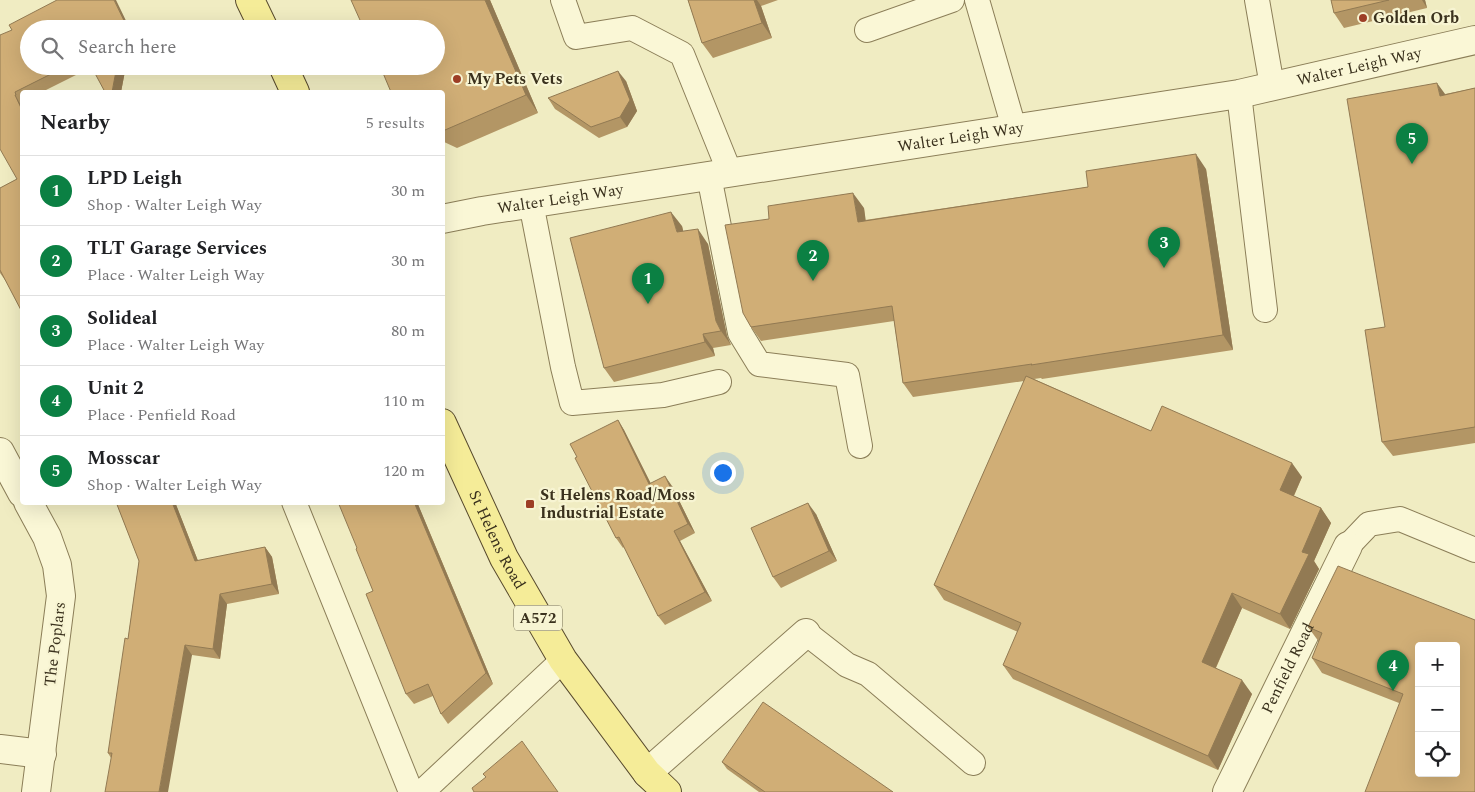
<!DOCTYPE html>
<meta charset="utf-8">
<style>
body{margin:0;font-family:Spectral,serif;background:#f6f6f6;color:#202124}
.controls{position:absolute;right:15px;bottom:15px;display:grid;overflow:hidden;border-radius:5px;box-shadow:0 5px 20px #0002}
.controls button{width:45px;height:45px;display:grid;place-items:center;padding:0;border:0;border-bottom:1px solid #e0e0e0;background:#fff;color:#202124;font:25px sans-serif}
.you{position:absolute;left:722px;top:472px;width:18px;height:18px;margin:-12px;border:4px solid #fff;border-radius:50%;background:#1a73e8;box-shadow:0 0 0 8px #1a73e833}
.badge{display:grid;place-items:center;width:32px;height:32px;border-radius:50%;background:#0b8043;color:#fff;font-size:16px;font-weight:700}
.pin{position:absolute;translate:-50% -41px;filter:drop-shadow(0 1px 2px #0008)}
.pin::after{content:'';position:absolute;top:26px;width:18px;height:15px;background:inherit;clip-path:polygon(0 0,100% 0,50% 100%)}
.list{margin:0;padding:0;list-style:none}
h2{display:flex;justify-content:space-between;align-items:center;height:65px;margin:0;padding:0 20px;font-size:21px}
h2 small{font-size:16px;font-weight:400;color:#757577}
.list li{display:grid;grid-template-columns:32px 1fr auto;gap:15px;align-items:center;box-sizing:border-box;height:70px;padding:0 20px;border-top:1px solid #e0e0e0}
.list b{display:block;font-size:19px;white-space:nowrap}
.list p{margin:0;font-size:16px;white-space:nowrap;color:#757577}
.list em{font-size:16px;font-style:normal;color:#757577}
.icon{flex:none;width:28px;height:28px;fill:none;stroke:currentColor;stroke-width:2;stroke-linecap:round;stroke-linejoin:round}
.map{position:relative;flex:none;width:1475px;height:792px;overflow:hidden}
.search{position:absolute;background:#fff;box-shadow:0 5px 20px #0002;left:20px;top:20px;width:425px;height:55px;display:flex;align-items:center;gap:12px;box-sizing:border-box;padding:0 18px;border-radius:28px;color:#757577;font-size:19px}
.panel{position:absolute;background:#fff;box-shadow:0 5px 20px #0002;left:20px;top:90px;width:425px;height:415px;border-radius:5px}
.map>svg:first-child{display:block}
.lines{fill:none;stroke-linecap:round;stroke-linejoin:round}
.service-casing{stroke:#8b7e58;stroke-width:26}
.minor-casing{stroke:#8b7e58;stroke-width:30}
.primary-casing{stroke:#584a2d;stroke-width:30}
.service{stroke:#faf7d6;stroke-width:24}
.minor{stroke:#faf7d6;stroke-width:28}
.primary{stroke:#f5ec98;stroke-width:28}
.wall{fill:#b39665}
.shaded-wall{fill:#927a53}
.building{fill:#d0ae76;stroke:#927a53;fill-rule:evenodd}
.poi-dot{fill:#9d3e25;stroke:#f7f4d2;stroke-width:2}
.labels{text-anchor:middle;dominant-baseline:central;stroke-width:4.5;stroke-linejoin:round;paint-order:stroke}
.shield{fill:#f7f4d2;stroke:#736c53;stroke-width:1}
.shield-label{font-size:15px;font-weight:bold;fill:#3a311d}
.poi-label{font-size:16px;font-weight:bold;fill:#3a311d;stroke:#f7f4d2;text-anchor:start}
.street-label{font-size:16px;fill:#3a311d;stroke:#f7f4d2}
</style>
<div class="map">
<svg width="1475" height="792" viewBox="0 0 1475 792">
<rect width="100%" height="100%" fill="#f0ecc2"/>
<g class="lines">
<!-- service casing -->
<g class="service-casing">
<path id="service" d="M 563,0 L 576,37 L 632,28 L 682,54 L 730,173
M 977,0 L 1014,128
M 1257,0 L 1272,86
M 867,30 L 952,0
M 1239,94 L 1265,310
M 709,176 L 740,333 L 759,364 L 847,375 L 860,446
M 531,203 L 563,367 L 572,403 L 663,395 L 719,382
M 294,502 L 411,792
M 1348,546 L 1369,524 L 1400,519 L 1475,550
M 806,633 L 847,665 L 868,674 L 973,763
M 422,792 L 563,660"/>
</g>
<!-- minor casing -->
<g class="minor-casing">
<g id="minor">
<path id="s1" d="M 442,219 L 482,211 L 1239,94 L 1475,40"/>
<path d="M 0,452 L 22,493"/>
<path d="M 28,502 L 47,537 L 57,565 L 61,596 L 36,792"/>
<path d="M 0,749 L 42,754"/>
<path d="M 647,773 L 806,633"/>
<path id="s2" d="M 1227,792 L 1348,546"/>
</g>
</g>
<!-- primary casing -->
<g class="primary-casing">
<g id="primary">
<path d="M 250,0 L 264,29"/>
<path d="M 283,66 L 295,92"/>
<path id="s3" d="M 442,423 L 504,558 L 563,660 L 647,773 L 667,792"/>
</g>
</g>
<!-- service -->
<use href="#service" class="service"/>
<!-- minor -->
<use href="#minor" class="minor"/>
<!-- primary -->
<use href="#primary" class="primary"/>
</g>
<!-- wall -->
<path class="wall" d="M 351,0 L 490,0 L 538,113 L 457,148 L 442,141 L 442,92 Z
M 688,0 L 778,0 L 761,6 L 772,38 L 713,58 L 702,43 Z
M 1331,0 L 1425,0 L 1427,8 L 1344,28 L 1334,13 Z
M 12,30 L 29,66 L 126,66 L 121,92 L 92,67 L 42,92 L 22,92 L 22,312 L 5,279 L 5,280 L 0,273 L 0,188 L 17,179 Z
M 626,81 L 637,111 L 627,127 L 599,138 L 555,109 L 548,98 Z
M 1475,88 L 1475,443 L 1393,456 L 1382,442 L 1385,327 L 1445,94 Z
M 1206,169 L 1233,350 L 1042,379 L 1041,378 L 1034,379 L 1151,431 L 1302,477 L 1294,496 L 1321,508 L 1331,523 L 1314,561 L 1319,569 L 1290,629 L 1242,608 L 1216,668 L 1252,694 L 1218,770 L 1013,679 L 1003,665 L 1018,632 L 944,600 L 934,585 L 1024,381 L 913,397 L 903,383 L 894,321 L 761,341 L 751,327 L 864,208 L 865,220 L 1088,187 Z
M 682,226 L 683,231 L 708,244 L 727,336 L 731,345 L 713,348 L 715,356 L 614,382 L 604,368 Z
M 618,420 L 624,430 L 651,484 L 672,486 L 695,533 L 680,541 L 712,601 L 665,625 L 658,616 L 624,547 L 623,548 L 616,538 L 577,457 Z
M 116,502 L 175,502 L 198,561 L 265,547 L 272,557 L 279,594 L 227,604 L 220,659 L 192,655 L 111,758 L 108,753 L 128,639 L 139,561 Z
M 417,502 L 493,684 L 448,724 L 441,714 L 433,696 L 414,704 L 406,694 L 373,591 L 357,548 Z
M 816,514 L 837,561 L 781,588 L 773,577 Z
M 1475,620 L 1399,703 L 1322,673 L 1312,658 L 1319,642 L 1308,627 Z
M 722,762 L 893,792 L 759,792 L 727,769 Z"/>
<!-- shaded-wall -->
<path class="shaded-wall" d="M 114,0 L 116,0 L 130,29 L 128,29 Z
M 485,0 L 490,0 L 538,113 L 526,95 Z
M 754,0 L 757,0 L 761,6 L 772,38 L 762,23 Z
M 1422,0 L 1425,0 L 1427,8 Z
M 117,66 L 126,66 L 121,92 L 112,92 Z
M 618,71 L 626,81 L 637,111 L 627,127 L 620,117 Z
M 1437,83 L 1448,98 L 1440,96 Z
M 15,95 L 22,107 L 22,110 Z
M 1196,154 L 1206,169 L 1233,350 L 1223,335 Z
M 853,193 L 864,208 L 868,236 L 858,222 Z
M 671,212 L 682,226 L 687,247 L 677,232 Z
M 698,229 L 708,244 L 727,336 L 731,345 L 721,331 L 716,321 Z
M 703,334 L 713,348 L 715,356 L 705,342 Z
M 618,420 L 624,430 L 656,494 L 649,484 Z
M 1292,463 L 1302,477 L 1290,504 L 1280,490 Z
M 665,476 L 672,486 L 695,533 L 688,524 Z
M 172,502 L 175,502 L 202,571 L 195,561 Z
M 414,502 L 417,502 L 493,684 L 486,673 Z
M 808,503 L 816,514 L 837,561 L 829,551 Z
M 1321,508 L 1331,523 L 1314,561 L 1319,569 L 1290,629 L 1280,614 L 1302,552 Z
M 674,531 L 680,541 L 712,601 L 705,592 Z
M 265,547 L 272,557 L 279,594 L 272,584 Z
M 1232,593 L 1242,608 L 1212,676 L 1202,662 Z
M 220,594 L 227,604 L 220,659 L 213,649 Z
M 185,645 L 192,655 L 168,792 L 159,792 Z
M 1242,680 L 1252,694 L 1218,770 L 1208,756 Z"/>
<!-- building -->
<path class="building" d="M 57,0 L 114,0 L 128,29 L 29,29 L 29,66 L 67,66 L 15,92 L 16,95 L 15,95 L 22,110 L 22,312 L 0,270 L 0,188 L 17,179 L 0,149 L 0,35 L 12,30 L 9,25 Z
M 351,0 L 485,0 L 526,95 L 445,130 L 442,130 L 442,92 L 391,92 L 380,66 L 436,66 L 436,29 L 364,29 Z
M 688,0 L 754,0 L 762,23 L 702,43 Z
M 1331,0 L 1389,0 L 1334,13 Z
M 91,66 L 117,66 L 112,92 L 105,92 Z
M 618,71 L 630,100 L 620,117 L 591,127 L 548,98 Z
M 1437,83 L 1440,96 L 1475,88 L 1475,427 L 1382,442 L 1365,330 L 1385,327 L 1347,99 Z
M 1196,154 L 1223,335 L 1031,365 L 1032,364 L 903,383 L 892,306 L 751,327 L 743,313 L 725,225 L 769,219 L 768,206 L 853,193 L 858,222 L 1088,187 L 1086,171 Z
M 671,212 L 677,232 L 698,229 L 716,321 L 721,331 L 703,334 L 705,342 L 604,368 L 570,238 Z
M 1026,376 L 1151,431 L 1162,406 L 1292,463 L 1280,490 L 1321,508 L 1302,552 L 1309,554 L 1280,614 L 1232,593 L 1202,662 L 1242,680 L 1208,756 L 1003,665 L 1021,623 L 934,585 Z
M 618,420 L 649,484 L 665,476 L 688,524 L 674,531 L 705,592 L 658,616 L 619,537 L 616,538 L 575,458 L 577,457 L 570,444 Z
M 116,502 L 172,502 L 195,561 L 265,547 L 272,584 L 220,594 L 213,649 L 185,645 L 159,792 L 105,792 L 112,753 L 108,753 L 125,638 L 128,639 L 139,561 Z
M 338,502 L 414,502 L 486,673 L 441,714 L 428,684 L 406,694 L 366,594 L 373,591 L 356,549 L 357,548 Z
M 808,503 L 829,551 L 773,577 L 751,528 Z
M 1338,566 L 1475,620 L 1475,792 L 1365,792 L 1403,694 L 1312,658 L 1322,633 L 1308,627 ZM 1419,646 L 1456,646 L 1456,773 L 1419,773 Z
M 763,702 L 893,792 L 765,792 L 722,762 Z
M 522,741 L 558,792 L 474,792 L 472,788 L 486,777 L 483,774 Z"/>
<!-- markers -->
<g class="poi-dot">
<circle cx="1363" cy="18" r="5"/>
<circle cx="457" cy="79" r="5"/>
<rect x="525" y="499" width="10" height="10" rx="2.5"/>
</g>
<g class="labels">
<!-- shield labels -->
<rect class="shield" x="514" y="605.5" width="48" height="25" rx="4"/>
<g class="shield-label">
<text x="538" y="618">A572</text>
</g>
<!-- poi labels -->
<g class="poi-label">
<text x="1373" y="18">Golden Orb</text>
<text x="467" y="79">My Pets Vets</text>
<text x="540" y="495">St Helens Road/Moss<tspan x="540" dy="18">Industrial Estate</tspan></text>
</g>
<!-- street labels -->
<g class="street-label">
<text stroke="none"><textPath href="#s1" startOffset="930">Walter Leigh Way</textPath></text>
<text stroke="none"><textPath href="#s1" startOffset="525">Walter Leigh Way</textPath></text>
<text stroke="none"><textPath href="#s1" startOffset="120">Walter Leigh Way</textPath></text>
<text stroke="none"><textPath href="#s3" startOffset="129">St Helens Road</textPath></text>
<text transform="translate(55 644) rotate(-83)">The Poplars</text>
<text stroke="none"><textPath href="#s2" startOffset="138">Penfield Road</textPath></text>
</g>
</g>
</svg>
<div class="controls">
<button>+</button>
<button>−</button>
<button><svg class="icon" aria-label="locate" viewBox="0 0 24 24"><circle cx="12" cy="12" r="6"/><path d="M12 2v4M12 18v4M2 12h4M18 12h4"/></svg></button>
</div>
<div class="you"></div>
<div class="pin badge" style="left:648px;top:304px">1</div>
<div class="pin badge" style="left:813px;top:281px">2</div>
<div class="pin badge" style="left:1164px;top:268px">3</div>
<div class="pin badge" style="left:1393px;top:691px">4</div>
<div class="pin badge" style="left:1412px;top:164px">5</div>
<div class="search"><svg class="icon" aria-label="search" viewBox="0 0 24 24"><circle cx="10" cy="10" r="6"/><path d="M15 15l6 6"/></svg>Search here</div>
<section class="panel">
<h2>Nearby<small>5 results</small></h2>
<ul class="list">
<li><span class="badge">1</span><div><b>LPD Leigh</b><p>Shop · Walter Leigh Way</p></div><em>30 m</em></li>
<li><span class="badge">2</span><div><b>TLT Garage Services</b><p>Place · Walter Leigh Way</p></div><em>30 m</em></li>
<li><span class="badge">3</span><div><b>Solideal</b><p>Place · Walter Leigh Way</p></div><em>80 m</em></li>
<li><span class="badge">4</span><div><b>Unit 2</b><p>Place · Penfield Road</p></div><em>110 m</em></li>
<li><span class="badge">5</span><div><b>Mosscar</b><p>Shop · Walter Leigh Way</p></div><em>120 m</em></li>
</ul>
</section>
</div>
